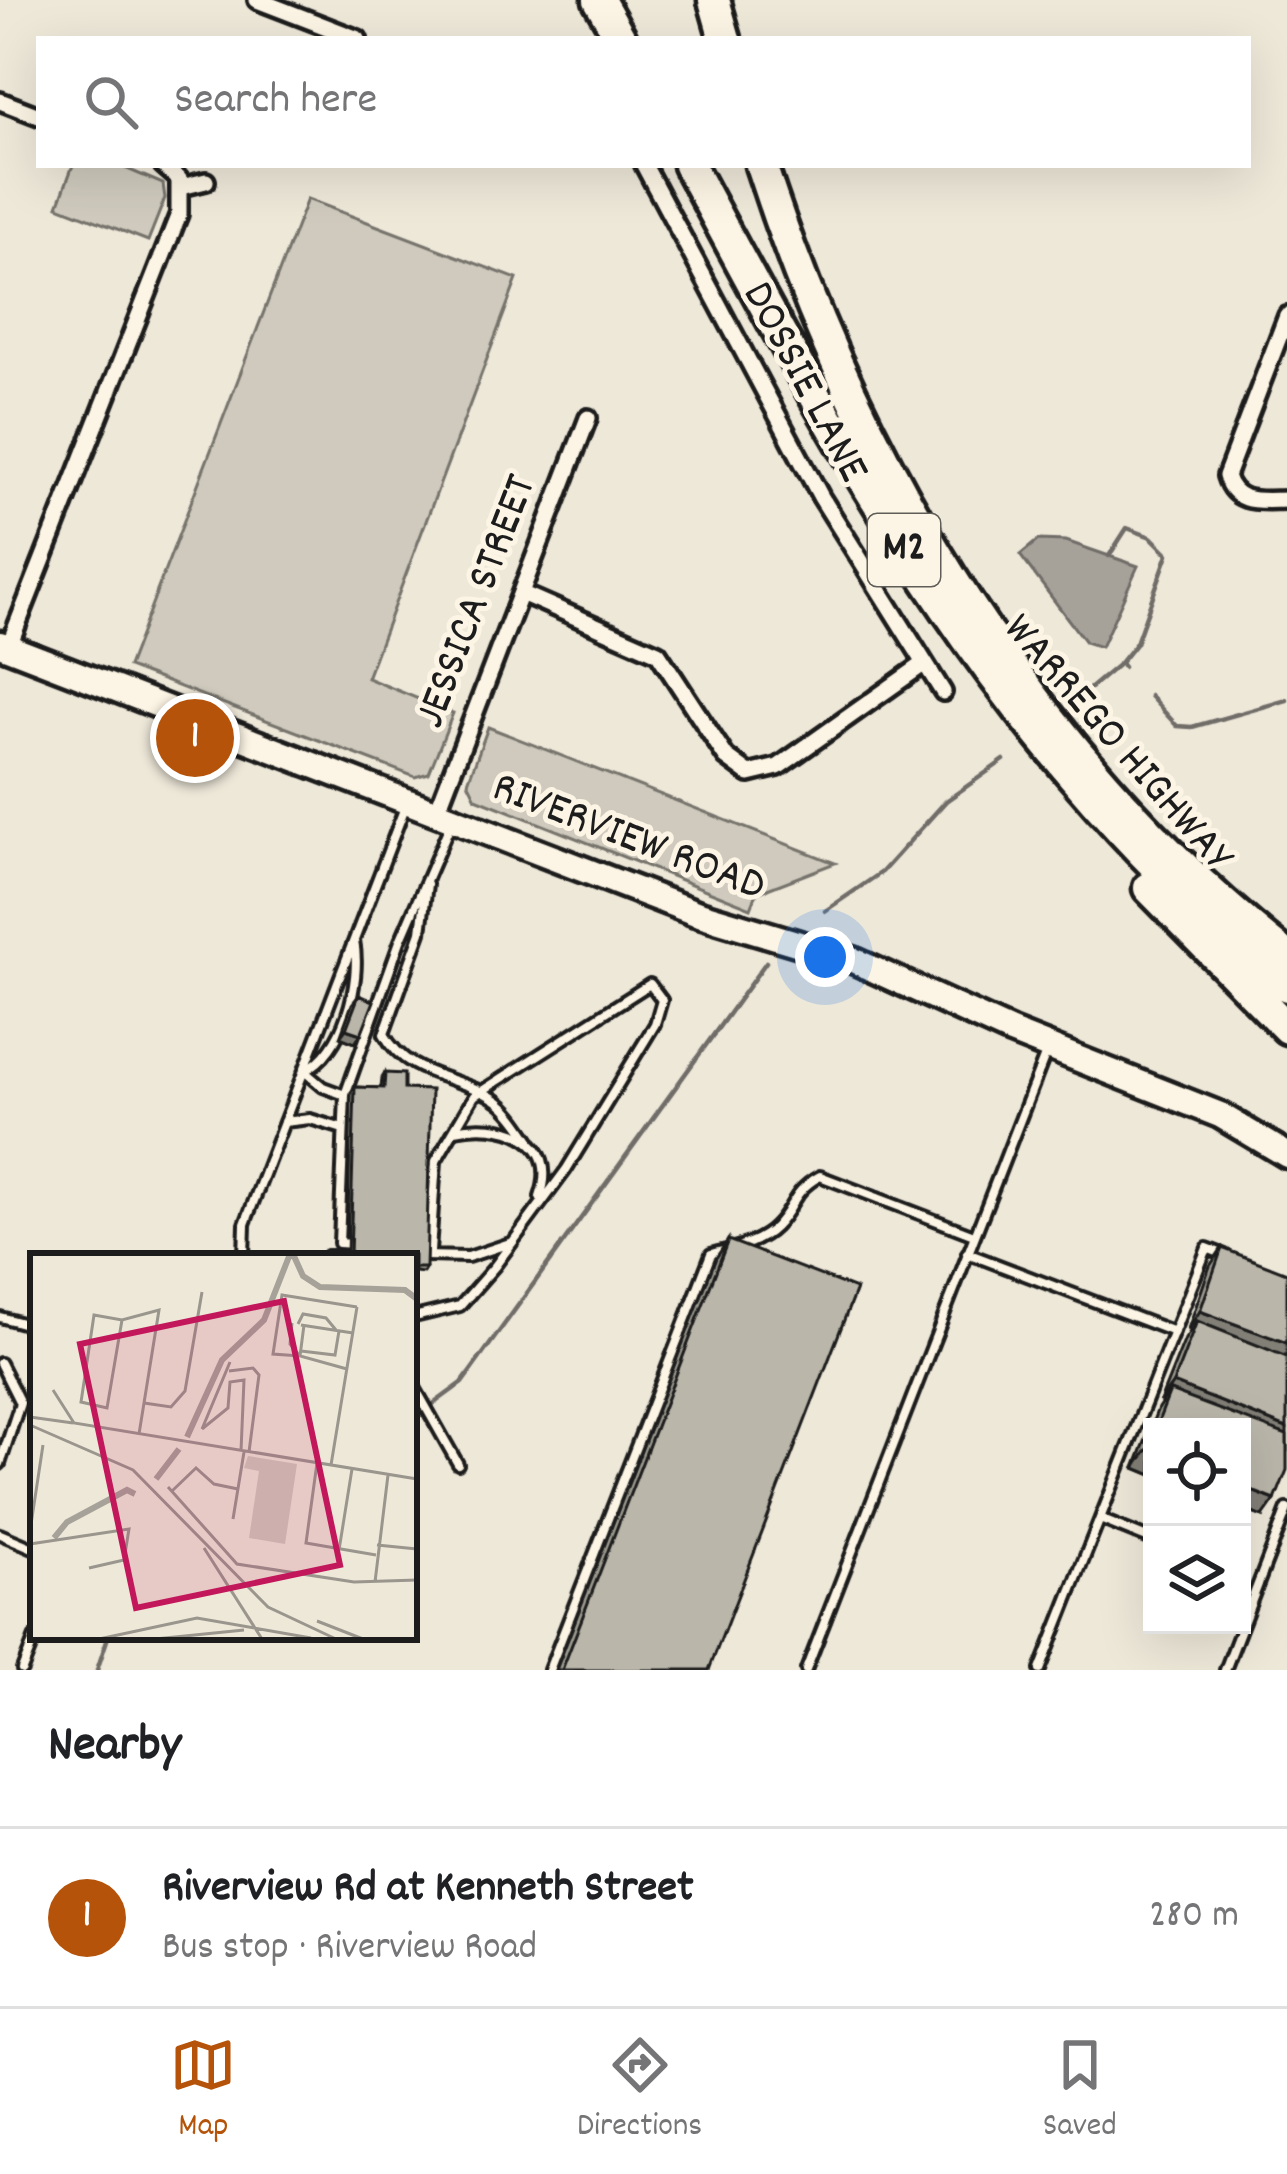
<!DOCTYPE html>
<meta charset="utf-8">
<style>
body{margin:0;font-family:Dekko,sans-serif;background:#f6f6f6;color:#202124}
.controls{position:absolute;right:36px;bottom:36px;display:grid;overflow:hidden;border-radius:0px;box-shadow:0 12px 48px #0002}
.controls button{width:108px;height:108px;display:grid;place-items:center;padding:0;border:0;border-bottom:3px solid #e0e0e0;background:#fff;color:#202124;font:60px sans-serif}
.you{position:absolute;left:825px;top:957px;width:42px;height:42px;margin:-30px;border:9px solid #fff;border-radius:50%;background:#1a73e8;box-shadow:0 0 0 18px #1a73e833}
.badge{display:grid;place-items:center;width:78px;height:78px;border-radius:50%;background:#b45309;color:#fff;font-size:39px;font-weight:700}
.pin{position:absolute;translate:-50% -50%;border:6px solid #fff;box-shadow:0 3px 12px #0006}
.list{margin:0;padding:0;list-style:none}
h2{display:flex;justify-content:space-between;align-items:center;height:156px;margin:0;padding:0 48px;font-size:51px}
h2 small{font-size:39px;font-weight:400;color:#757577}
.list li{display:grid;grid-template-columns:78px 1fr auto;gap:36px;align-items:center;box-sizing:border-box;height:180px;padding:0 48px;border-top:3px solid #e0e0e0}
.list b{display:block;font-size:45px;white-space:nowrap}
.list p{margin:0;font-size:39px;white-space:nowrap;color:#757577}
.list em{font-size:39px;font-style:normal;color:#757577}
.icon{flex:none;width:66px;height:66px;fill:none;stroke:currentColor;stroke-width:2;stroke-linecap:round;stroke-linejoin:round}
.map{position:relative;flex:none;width:1287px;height:1670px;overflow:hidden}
.search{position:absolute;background:#fff;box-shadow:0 12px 48px #0002;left:36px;right:36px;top:36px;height:132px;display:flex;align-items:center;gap:30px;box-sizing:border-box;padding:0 42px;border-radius:0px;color:#757577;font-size:45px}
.sheet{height:336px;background:#fff}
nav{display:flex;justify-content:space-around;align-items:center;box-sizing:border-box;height:168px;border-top:3px solid #e0e0e0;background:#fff;font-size:33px;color:#757577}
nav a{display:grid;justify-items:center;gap:6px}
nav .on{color:#b45309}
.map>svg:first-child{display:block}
.green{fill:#cfcabd;stroke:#76736c;stroke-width:3}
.water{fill:#a7a299;stroke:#6f6c67;stroke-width:3}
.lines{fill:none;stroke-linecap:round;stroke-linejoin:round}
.stream{stroke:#6f6c67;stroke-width:4.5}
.service-casing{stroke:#1c1c1c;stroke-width:16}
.minor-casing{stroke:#1c1c1c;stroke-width:24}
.primary-casing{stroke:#1c1c1c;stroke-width:33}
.motorway-casing{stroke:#1c1c1c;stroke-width:39}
.service{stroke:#fcf5e5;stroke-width:8}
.minor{stroke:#fcf5e5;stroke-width:15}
.primary{stroke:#fcf5e5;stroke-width:24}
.motorway{stroke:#fcf5e5;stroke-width:30}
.wall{fill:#a09d92;stroke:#1c1c1c;stroke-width:3}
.shaded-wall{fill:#827f77;stroke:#1c1c1c;stroke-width:3}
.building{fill:#bab6aa;stroke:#1c1c1c;stroke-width:3}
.labels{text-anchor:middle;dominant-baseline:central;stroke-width:10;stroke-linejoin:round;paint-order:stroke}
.shield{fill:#fcf5e5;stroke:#5f5d58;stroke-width:3}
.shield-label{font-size:42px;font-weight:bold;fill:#1c1c1c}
.street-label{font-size:45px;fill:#1c1c1c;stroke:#fcf5e5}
.inset-river{fill:none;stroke:#a7a299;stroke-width:6}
.inset-road{fill:none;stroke:#9a968d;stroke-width:3}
.view{fill:#c2185b;fill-opacity:0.15;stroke:#c2185b;stroke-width:6}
.inset-edge{fill:none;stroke:#1c1c1c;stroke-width:6}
</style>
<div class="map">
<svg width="1287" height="1670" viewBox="0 0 1287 1670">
<rect width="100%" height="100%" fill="#eee8d9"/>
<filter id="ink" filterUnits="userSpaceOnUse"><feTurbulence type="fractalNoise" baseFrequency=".00833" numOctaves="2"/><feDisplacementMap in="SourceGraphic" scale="24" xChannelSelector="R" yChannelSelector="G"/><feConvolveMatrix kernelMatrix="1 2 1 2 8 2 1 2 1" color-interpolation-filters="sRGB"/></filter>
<g filter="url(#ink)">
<!-- green -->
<path class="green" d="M 73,165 L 118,165 L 163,184 L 165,198 L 148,241 L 58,206 Z
M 307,199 L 517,279 L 367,678 L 453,713 L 429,773 L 415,777 L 128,667 Z
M 488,727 L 835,863 L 757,893 L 751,908 L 476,798 L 468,782 Z"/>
<!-- water -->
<path class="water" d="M 1038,540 L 1066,541 L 1138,566 L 1101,647 L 1085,642 L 1020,555 Z"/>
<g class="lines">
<!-- stream -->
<path class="stream" d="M 1109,556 L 1127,528 L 1151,537 L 1168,554 L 1136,643 L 1120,663
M 1150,696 L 1177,726 L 1192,727 L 1287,700
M 1070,705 L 1120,663 L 1123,667
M 825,911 L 882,872 L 946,801 L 1004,760
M 414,1418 L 462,1383 L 766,962
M 97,1670 L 108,1637"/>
<!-- service casing -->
<g class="service-casing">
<path id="service" d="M 427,884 L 421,932 L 384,1034 C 409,1080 461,1074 499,1102 C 512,1112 521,1127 530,1140
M 345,1095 L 323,1087 L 304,1071 C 344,1053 362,981 354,941
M 284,1122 L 310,1119 L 343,1129
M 455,1130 C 501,1120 561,1137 540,1197
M 354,1244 L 339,1243 L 345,1095 L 400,941 L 450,825
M 967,1253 L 1174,1332
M 244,1256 L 245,1224 L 405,807
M 327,1256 L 356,1255
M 425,1256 L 468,1257 L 510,1243
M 0,1317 L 33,1326
M 414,1317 L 460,1306 L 495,1266 L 566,1170 L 655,1024 L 662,1000 L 650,984 L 474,1096 L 436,1161 L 430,1252 L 416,1250
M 0,1363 L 20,1403 L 0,1464
M 414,1386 L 458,1464
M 1100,1519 L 1152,1540
M 0,1534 L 33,1548
M 22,1670 L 35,1637
M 549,1670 L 711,1254 C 733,1248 758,1244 775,1227 C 795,1207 791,1192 820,1176 L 974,1235
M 806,1670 L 1046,1053
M 1040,1670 L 1207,1248 L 1225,1255
M 1225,1670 L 1287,1509"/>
</g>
<!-- minor casing -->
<g class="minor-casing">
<path id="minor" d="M 257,0 L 358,39
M 0,101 L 39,116
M 644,165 L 821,497 L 943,692
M 181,187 L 206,181
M 1287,316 L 1226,476 C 1235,506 1261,500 1287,500
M 521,593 L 658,653 L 726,757 L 749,774 L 778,767 L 922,665
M 8,648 L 179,214 L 179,179 L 163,165
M 437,811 L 588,418"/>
</g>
<!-- primary casing -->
<g class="primary-casing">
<path id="primary" d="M 0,644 L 696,913 L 853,960 L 1011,1032 L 1220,1115 L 1287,1155"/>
</g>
<!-- motorway casing -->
<g class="motorway-casing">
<path id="motorway" d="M 599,0 L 621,39
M 714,0 L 725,39
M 689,165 C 858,481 1003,753 1287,986
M 761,165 C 859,469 1033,757 1287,957
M 1149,888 L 1287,1028"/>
</g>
<!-- service -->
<use href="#service" class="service"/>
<!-- minor -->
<use href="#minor" class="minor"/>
<!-- primary -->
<use href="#primary" class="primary"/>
<!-- motorway -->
<use href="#motorway" class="motorway"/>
</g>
<!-- wall -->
<path class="wall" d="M 359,995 L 361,1034 L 355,1043 L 340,1037 L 352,1004 Z
M 385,1073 L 426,1268 L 423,1273 L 414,1272 L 414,1256 L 347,1256 L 351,1092 L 355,1087 L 381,1088 L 382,1078 Z
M 728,1240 L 709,1670 L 556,1670 L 716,1258 Z
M 1222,1248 L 1263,1517 L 1242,1509 L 1242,1427 L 1152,1427 L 1152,1475 L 1135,1468 L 1158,1408 L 1162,1402 L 1160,1401 L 1185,1339 L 1191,1330 L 1188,1329 L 1210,1266 Z"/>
<!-- shaded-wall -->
<path class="shaded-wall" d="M 346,1029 L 361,1034 L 355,1043 L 340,1037 Z
M 1200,1311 L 1287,1343 L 1287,1366 L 1197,1321 L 1191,1330 L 1188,1329 Z
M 1173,1383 L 1287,1428 L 1287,1450 L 1170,1391 L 1162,1402 L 1160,1401 Z
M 1147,1450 L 1152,1452 L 1152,1475 L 1135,1468 Z
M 1242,1487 L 1275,1500 L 1263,1517 L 1242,1509 Z"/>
<!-- building -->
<path class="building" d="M 359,995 L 374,1001 L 361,1034 L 346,1029 Z
M 385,1073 L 404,1074 L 404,1089 L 431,1090 L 426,1268 L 414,1268 L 414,1256 L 350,1256 L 355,1087 L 384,1088 Z
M 728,1240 L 856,1289 L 709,1670 L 562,1670 Z
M 1222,1248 L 1287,1273 L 1287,1343 L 1200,1311 Z
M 1197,1321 L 1287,1357 L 1287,1428 L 1173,1383 Z
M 1170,1391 L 1287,1435 L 1287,1470 L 1275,1500 L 1242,1487 L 1242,1427 L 1156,1427 Z"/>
</g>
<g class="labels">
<!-- shield labels -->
<rect class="shield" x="868" y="514" width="72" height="72" rx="9"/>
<g class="shield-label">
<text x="904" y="550">M2</text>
</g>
<!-- street labels -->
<g class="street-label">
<text transform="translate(803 383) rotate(62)">DOSSIE LANE</text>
<text transform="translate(478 602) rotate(-69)">JESSICA STREET</text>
<text transform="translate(1116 744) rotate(49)">WARREGO HIGHWAY</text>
<text transform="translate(628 839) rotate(21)">RIVERVIEW ROAD</text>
</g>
</g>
<!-- overview -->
<g transform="translate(30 1253)">
<rect width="387" height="387" fill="#eee8d9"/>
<path d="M 218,203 L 267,211 L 255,291 L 219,285 L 229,218 L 214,215 Z" fill="#cfcabd"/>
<path class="inset-river" d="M 263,1 L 273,23 L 290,34 L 375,37 L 387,46M 157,184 L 192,107 L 234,67 L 260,1M 126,226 L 149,196M 24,285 L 37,269 L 97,237 L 105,241"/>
<path class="inset-road" d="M 92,67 L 77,155 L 51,149 L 64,62 L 92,67 L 129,57 L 109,181M 262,70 L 260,91 L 270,103 L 317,116M 268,71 L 273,61 L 296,65 L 306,77M 271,72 L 323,80M 274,72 L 270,103 L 243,101 L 252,42 L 327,54M 271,98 L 305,102 L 309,78M 199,118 L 223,115 L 229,122 L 219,199M 23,137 L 44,170 L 387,226M 114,150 L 141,154 L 155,138 L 172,39M 0,164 L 43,170M 0,172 L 103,217 L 238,354 L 306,386M 172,176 L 198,155 L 200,129 L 214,127 L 211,198M 172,176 L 200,109M 287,210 L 276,290 L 346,302M 301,212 L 327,54M 138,234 L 207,311 L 324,329 L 387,327M 142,238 L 166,215 L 184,231 L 208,236M 203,266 L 214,199M 0,278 L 13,192M 0,291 L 99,276 L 94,307 L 59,315M 347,292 L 387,296M 174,295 L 232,386M 309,297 L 322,216M 345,329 L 358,222M 287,368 L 333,386M 69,386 L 167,365 L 281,385M 125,386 L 214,377"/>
<path class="view" d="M 254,48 L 310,312 L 106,355 L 50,91 Z"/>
<rect width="387" height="387" class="inset-edge"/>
</g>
</svg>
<div class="controls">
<button><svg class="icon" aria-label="locate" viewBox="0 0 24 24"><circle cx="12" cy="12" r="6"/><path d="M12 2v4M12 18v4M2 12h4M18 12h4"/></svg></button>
<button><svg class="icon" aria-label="layers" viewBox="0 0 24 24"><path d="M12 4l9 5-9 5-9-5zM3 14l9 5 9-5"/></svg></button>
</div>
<div class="you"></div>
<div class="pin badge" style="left:195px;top:738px">1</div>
<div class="search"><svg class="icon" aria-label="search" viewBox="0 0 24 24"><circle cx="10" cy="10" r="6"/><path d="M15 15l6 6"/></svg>Search here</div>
</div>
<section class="sheet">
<h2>Nearby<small></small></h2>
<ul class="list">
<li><span class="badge">1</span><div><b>Riverview Rd at Kenneth Street</b><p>Bus stop · Riverview Road</p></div><em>280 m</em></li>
</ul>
</section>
<nav>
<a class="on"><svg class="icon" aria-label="map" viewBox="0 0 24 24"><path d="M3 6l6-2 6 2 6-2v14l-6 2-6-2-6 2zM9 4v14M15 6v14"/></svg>Map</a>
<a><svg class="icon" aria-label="directions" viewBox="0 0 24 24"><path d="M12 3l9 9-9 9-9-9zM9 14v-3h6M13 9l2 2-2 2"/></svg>Directions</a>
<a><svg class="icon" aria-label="saved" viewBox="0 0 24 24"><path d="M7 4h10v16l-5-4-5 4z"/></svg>Saved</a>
</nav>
